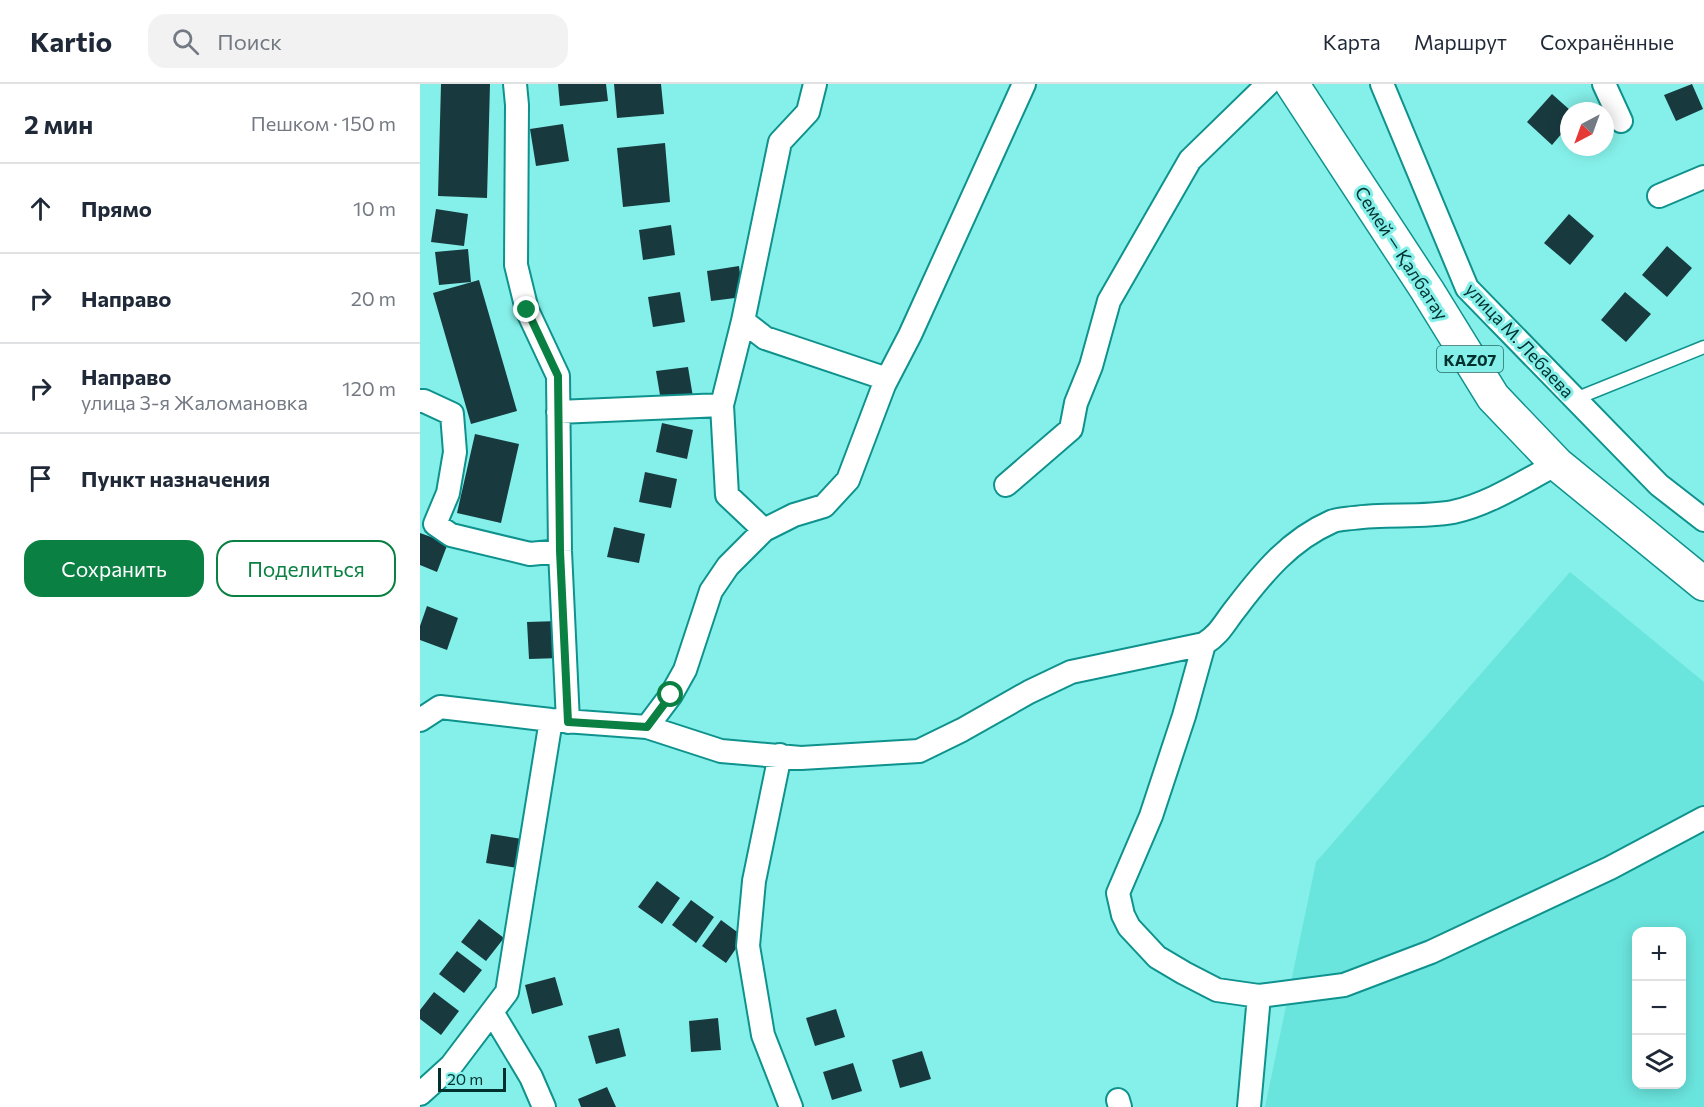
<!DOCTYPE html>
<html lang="ru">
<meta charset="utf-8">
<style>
body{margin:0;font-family:Commissioner,sans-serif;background:#f2f2f3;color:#1f2937}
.controls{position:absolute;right:18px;bottom:18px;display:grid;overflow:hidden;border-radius:12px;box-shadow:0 3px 15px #0003}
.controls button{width:54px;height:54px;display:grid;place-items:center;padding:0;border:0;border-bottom:2px solid #e0e1e3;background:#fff;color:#1f2937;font:30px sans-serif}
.compass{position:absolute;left:1140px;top:18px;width:54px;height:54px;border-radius:50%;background:#fff;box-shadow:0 3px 15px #0003;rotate:221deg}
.scale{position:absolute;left:18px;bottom:15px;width:68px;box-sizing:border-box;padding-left:6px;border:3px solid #00312e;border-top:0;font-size:16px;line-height:21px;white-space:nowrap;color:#00312e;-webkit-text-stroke:4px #85f0e9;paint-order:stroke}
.stop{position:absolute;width:18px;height:18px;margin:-14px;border:4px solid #0b8043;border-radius:50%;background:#fff}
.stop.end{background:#0b8043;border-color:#fff;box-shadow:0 2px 6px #0008}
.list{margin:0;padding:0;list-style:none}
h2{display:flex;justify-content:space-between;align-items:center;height:78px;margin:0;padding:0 24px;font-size:26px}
h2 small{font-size:20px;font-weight:400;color:#747a83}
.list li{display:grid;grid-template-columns:39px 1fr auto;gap:18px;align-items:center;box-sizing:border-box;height:90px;padding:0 24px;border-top:2px solid #e0e1e3}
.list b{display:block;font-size:22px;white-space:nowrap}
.list p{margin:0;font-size:20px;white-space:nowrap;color:#747a83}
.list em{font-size:20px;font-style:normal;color:#747a83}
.actions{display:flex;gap:12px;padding:18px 24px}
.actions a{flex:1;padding:14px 0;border:2px solid #0b8043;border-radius:18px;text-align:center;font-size:21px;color:#0b8043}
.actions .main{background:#0b8043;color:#fff}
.icon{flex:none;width:33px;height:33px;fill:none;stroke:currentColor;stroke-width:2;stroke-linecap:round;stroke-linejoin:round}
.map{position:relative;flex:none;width:1284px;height:1023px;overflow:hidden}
header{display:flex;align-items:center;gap:36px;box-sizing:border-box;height:84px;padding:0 30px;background:#fff;border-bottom:2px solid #e0e1e3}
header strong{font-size:28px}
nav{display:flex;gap:33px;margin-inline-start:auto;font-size:21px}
.search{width:420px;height:54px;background:#f2f2f3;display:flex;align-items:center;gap:15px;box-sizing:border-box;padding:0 21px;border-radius:18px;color:#747a83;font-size:22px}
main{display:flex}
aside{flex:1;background:#fff}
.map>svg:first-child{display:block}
.built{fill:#6ae5de;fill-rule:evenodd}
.building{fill:#183a3f}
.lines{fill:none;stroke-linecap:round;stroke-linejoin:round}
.lane-casing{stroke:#0f928d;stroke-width:15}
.street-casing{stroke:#0f928d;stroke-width:26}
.highway-casing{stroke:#0f928d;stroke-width:36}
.lane{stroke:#fff;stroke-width:12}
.street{stroke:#fff;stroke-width:22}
.highway{stroke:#fff;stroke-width:33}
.route{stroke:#0b8043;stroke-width:8}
.labels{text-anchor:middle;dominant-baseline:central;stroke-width:6;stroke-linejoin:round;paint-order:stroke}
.shield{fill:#85f0e9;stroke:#286a66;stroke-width:1.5}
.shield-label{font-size:16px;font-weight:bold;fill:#00312e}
.street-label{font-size:18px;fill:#00312e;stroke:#85f0e9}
</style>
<header>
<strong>Kartio</strong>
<div class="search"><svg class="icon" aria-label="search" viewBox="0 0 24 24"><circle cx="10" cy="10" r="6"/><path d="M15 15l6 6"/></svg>Поиск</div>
<nav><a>Карта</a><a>Маршрут</a><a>Сохранённые</a></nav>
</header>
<main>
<aside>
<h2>2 мин<small>Пешком · 150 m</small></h2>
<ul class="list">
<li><svg class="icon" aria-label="ahead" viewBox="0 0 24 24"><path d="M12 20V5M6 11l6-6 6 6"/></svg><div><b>Прямо</b></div><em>10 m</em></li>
<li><svg class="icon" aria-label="right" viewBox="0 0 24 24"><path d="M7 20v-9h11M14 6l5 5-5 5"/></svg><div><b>Направо</b></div><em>20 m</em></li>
<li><svg class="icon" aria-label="right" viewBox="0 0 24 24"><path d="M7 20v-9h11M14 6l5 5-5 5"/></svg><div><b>Направо</b><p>улица 3-я Жаломановка</p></div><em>120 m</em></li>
<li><svg class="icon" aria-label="arrive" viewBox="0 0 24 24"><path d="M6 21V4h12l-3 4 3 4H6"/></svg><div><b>Пункт назначения</b></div></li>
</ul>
<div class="actions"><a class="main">Сохранить</a><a>Поделиться</a></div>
</aside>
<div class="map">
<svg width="1284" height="1023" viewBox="0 0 1284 1023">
<rect width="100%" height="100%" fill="#85f0e9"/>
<!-- built -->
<path class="built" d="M 1150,488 L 1284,598 L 1284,1023 L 845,1023 L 896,778 ZM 1216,848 L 1262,848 L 1262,1000 L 1216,1000 Z"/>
<!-- building -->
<path class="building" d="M 21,0 L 70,0 L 67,114 L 18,112 Z
M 138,0 L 186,0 L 188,17 L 140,22 Z
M 194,0 L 241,0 L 244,30 L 197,34 Z
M 1272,0 L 1283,25 L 1256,37 L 1244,11 Z
M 1132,10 L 1151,27 L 1149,27 L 1149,41 L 1132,61 L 1107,38 Z
M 143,40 L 149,77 L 116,82 L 110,45 Z
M 245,59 L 250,118 L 203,123 L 197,64 Z
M 16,125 L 48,130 L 44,162 L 11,158 Z
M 1149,130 L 1174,152 L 1150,181 L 1124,159 Z
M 251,141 L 255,171 L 223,176 L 219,146 Z
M 1247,162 L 1272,184 L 1247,213 L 1222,191 Z
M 48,165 L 51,198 L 19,201 L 15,168 Z
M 319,182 L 323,213 L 291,217 L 287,187 Z
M 59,196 L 97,327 L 51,340 L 13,209 Z
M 260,208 L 265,238 L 233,243 L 228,213 Z
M 1205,208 L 1231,230 L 1206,258 L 1181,236 Z
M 268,283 L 273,313 L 241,317 L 236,287 Z
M 242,339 L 273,346 L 267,375 L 236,368 Z
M 55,350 L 99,360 L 81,439 L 37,429 Z
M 225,388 L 257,395 L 251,424 L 219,418 Z
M 194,443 L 225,450 L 219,479 L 187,473 Z
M 0,449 L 28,459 L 17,488 L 0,481 Z
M 7,522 L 38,534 L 27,566 L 0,556 L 0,542 Z
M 139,537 L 141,574 L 109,575 L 107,538 Z
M 71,750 L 102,755 L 98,784 L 66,779 Z
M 237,797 L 260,814 L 242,840 L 218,823 Z
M 271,816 L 294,833 L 276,859 L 252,841 Z
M 59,835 L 84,854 L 66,877 L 41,858 Z
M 301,836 L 324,853 L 306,879 L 282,862 Z
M 37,867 L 62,886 L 44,909 L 19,890 Z
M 135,893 L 143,921 L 112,930 L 105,901 Z
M 14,908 L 39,927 L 21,951 L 0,935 L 0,926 Z
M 416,925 L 425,953 L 395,962 L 386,934 Z
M 298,934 L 301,966 L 271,968 L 269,937 Z
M 199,944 L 206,972 L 176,980 L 168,952 Z
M 502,967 L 511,995 L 480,1004 L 472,976 Z
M 433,979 L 442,1007 L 412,1016 L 403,988 Z
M 187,1003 L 196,1023 L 161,1023 L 158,1015 Z"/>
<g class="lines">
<!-- lane casing -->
<g class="lane-casing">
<path id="lane" d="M 1155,315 L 1284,263"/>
</g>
<!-- street casing -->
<g class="street-casing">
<path id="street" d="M 95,0 L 97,21 L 96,181 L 107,226 L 138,292 L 140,467 L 148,638
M 395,0 L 388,28 L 360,58 L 323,237 L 345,254 L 467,295
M 962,0 L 1047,204 L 1239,401 L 1284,436
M 1184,0 L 1201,37
M 1239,112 L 1284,93
M 323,237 L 302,321 L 307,411 L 344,446
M 0,317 L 4,317 L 32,330 L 35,368 L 28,409 L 15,440 L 31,451 L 110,470 L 140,467
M 138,328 L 302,321
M 586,401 L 651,345 L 656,319 L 671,282 L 689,217 L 770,76 L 848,0
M 784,560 L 764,632 L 731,732 L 698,809 L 703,831 L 709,843 L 737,873 L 764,889 L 797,906 L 839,912 L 924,901 L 1011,868 L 1190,784 L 1284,734
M 0,636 L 20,623 L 131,636 L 227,643 L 251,611 L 265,586 L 291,507 L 308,482 L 344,446 L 374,431 L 404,422 L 428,396 L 464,301 L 490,251 L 604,0
M 227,643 L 301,667 L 381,674 L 499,667 L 542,646 L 609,608 L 651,588 L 784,560 C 801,549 804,539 817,523 C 843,489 870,456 911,438 C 917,435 926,435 933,434 C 966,429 1001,434 1033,428 C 1070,420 1104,397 1137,380
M 360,671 L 334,797 L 328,862 L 343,951 L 371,1023
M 72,928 L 111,993 L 124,1023
M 0,1010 L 31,982 L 87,908 L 131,636
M 698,1016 L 700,1023
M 829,1023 L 839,912"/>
</g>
<!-- highway casing -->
<g class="highway-casing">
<path id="highway" d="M 872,0 L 1007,206 L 1073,313 L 1137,380 L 1284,500"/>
</g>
<!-- lane -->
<use href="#lane" class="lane"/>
<!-- street -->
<use href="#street" class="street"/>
<!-- highway -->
<use href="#highway" class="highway"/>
</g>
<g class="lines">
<!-- route -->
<path class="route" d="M 107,226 L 138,292 L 140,467 L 148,638 L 227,643 L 251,611"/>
</g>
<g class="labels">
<!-- shield labels -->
<rect class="shield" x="1017" y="262" width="66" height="26" rx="4.5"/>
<g class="shield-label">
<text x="1050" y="275">KAZ07</text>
</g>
<!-- street labels -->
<g class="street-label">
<text transform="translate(982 169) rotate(57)">Семей — Қалбатау</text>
<text transform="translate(1100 256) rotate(47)">улица М. Лебаева</text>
</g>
</g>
</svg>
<div class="controls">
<button>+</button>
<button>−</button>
<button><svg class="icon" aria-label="layers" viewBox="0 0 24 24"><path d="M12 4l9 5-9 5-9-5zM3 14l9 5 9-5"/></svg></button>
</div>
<svg class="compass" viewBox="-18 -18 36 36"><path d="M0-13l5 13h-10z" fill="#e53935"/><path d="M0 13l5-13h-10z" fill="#747a83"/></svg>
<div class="scale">20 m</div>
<div class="stop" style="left:251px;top:611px"></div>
<div class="stop end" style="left:107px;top:226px"></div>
</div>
</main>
